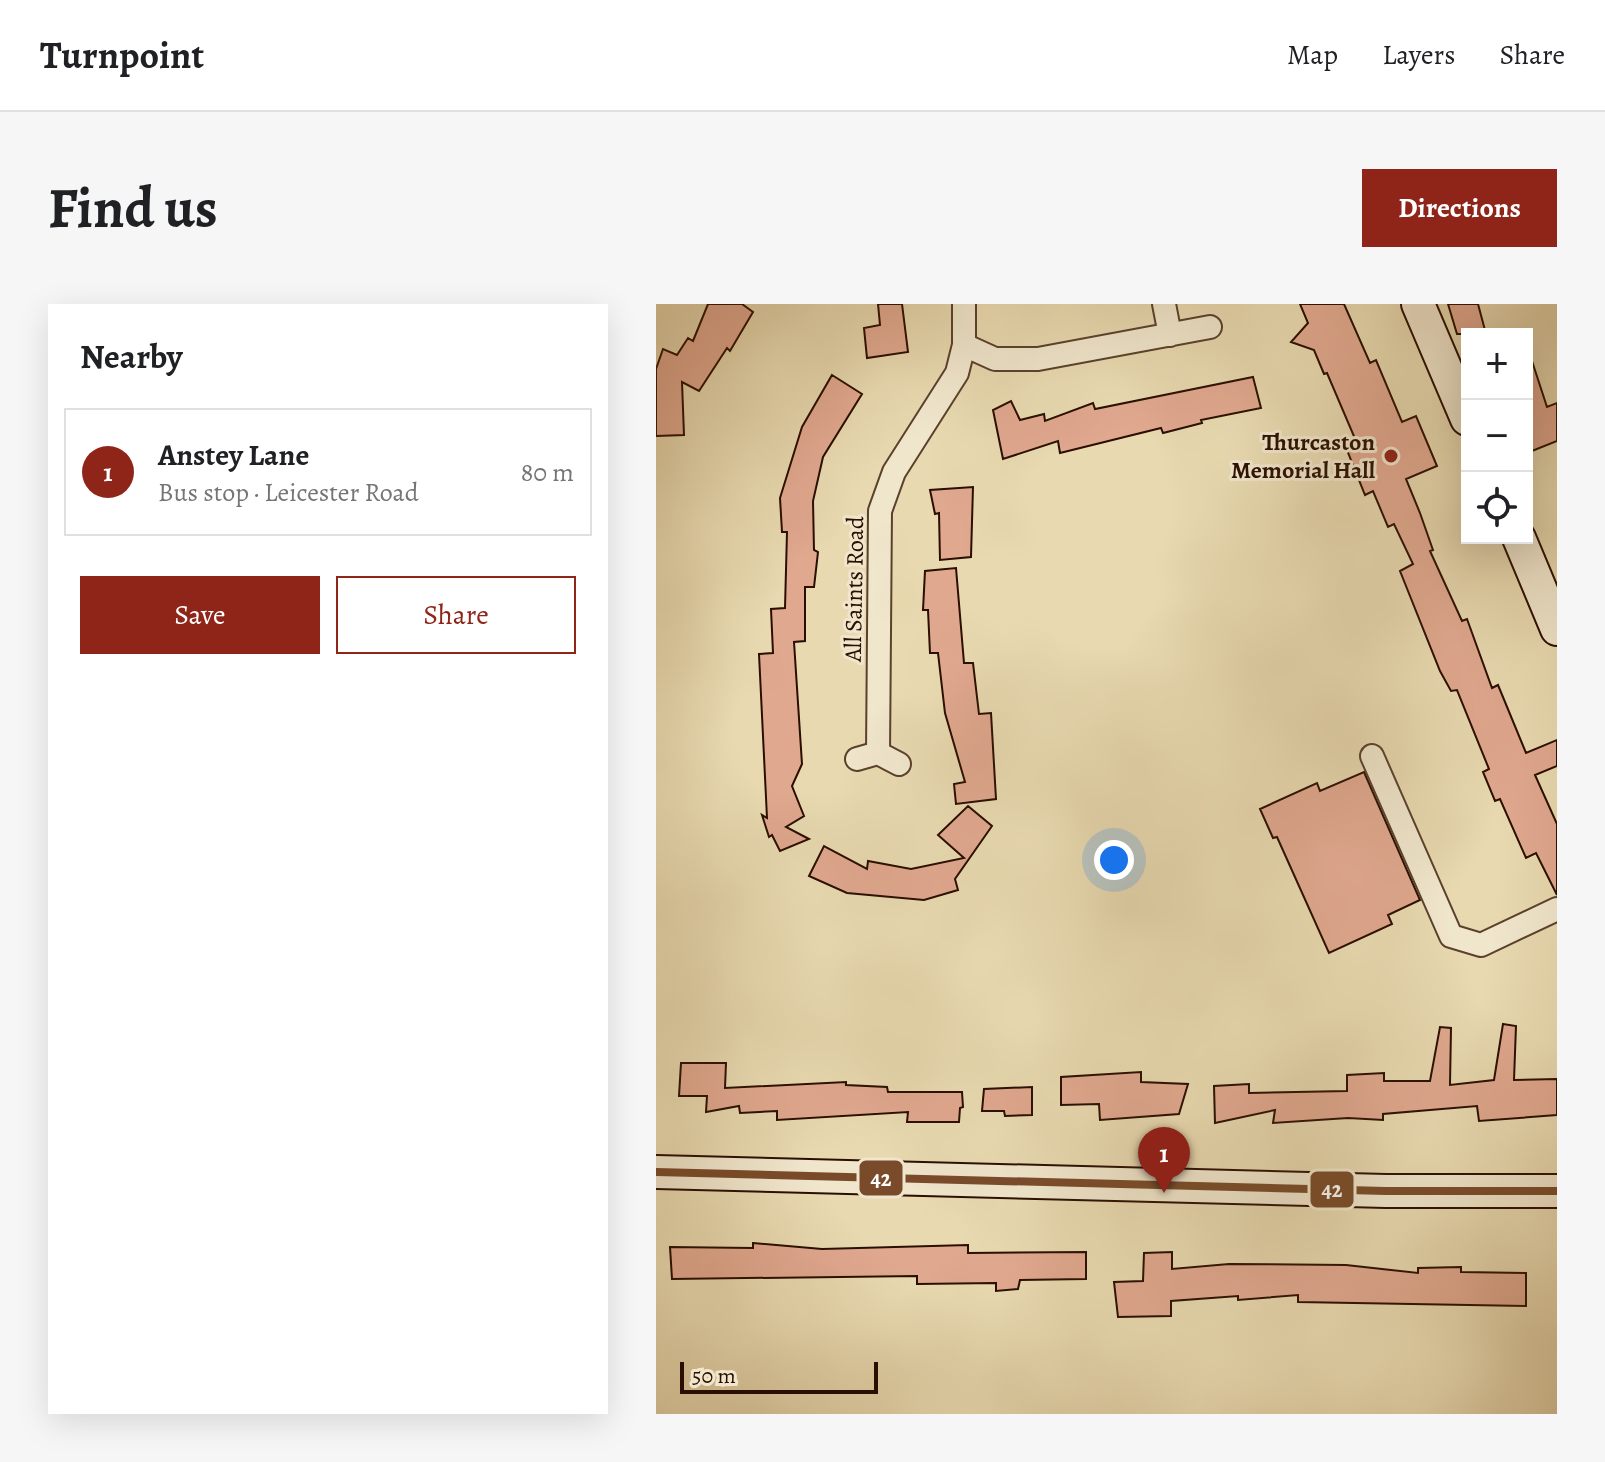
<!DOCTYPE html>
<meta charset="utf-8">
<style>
body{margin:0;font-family:Alegreya,serif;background:#f6f6f6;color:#202124}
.controls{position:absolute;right:24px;top:24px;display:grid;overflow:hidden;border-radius:0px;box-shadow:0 8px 32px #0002}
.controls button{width:72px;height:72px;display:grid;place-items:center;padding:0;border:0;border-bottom:2px solid #e0e0e0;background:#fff;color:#202124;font:40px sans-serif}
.scale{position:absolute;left:24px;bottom:20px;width:198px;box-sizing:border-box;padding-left:8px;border:4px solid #2a0e00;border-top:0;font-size:22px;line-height:28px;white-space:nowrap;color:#2a0e00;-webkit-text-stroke:6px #f0e6cc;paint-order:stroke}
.you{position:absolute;left:458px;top:556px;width:28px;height:28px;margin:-20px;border:6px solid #fff;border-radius:50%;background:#1a73e8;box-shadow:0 0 0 12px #1a73e833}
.badge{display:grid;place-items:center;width:52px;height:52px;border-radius:50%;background:#8f2418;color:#fff;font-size:26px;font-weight:700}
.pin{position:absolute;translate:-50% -66px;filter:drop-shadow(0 2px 4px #0008)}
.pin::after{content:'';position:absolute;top:42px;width:28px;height:24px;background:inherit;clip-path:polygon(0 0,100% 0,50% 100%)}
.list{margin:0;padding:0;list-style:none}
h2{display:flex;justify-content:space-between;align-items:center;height:104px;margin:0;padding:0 32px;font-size:34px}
h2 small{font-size:26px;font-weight:400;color:#757577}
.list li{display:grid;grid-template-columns:52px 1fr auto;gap:24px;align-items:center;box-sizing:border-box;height:128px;margin:0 16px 16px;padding:0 16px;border:2px solid #e0e0e0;border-radius:0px}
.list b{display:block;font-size:30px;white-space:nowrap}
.list p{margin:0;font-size:26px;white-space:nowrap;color:#757577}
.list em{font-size:26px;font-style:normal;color:#757577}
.actions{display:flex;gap:16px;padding:24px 32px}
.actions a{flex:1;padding:18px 0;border:2px solid #8f2418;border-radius:0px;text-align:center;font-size:28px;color:#8f2418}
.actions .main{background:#8f2418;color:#fff}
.icon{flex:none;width:44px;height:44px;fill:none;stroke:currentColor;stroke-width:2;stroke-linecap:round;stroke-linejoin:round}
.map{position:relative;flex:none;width:901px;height:1110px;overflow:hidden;border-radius:0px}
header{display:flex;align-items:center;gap:48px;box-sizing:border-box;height:112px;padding:0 40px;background:#fff;border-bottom:2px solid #e0e0e0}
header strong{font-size:38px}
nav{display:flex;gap:44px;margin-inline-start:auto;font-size:28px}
.intro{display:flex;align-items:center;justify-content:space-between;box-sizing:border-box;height:192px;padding:0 48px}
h1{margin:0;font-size:56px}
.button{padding:20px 36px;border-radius:0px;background:#8f2418;color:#fff;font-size:28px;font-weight:700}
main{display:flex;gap:48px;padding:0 48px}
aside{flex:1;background:#fff;border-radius:0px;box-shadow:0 8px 32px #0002}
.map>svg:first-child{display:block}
.building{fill:#e0a88f;stroke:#2a0e00;stroke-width:2}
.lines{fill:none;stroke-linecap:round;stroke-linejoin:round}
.street-casing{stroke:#5a412c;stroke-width:26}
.secondary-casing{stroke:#2a0e00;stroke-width:36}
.street{stroke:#f0e6cc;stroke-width:22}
.secondary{stroke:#f0e6cc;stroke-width:32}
.bus-1-casing{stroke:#f0e6cc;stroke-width:14}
.bus-1{stroke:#7a4b2a;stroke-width:8}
.poi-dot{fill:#8f2418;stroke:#f0e6cc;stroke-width:3}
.labels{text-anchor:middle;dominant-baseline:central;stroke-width:6;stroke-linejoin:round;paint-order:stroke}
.poi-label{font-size:24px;font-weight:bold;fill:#2a0e00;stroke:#f0e6cc;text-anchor:end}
.street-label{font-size:24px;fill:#2a0e00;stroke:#f0e6cc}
.line-badge{stroke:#f0e6cc;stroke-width:3}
.badge-label{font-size:22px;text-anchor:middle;font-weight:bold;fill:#fff}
</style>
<header>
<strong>Turnpoint</strong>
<nav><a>Map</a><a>Layers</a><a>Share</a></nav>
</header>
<div class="intro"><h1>Find us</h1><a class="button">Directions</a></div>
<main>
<aside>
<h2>Nearby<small></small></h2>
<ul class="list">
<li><span class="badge">1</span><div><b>Anstey Lane</b><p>Bus stop · Leicester Road</p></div><em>80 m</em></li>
</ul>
<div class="actions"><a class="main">Save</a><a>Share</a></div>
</aside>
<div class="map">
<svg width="901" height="1110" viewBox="0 0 901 1110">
<rect width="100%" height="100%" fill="#e8d9b0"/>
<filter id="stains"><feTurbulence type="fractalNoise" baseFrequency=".0025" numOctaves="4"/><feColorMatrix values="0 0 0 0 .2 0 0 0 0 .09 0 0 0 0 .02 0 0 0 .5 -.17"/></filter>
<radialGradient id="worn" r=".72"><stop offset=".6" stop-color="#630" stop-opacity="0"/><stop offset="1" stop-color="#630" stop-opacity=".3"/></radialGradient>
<!-- building -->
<path class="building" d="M 52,0 L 86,0 L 97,8 L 74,47 L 71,44 L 43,87 L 26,78 L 28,131 L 0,132 L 0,65 L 7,45 L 21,51 L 32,34 L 37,37 Z
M 222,0 L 246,0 L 252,48 L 211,54 L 208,24 L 224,21 Z
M 644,0 L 688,0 L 714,59 L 720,56 L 746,118 L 760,112 L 781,162 L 750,175 L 764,209 L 777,246 L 774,247 L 806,317 L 811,315 L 836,384 L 842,381 L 870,449 L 901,436 L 901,462 L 879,471 L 901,520 L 901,591 L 880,549 L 870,554 L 844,495 L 839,497 L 827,468 L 833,465 L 801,386 L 795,387 L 784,367 L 744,267 L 757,260 L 738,220 L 732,223 L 717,187 L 709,191 L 689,141 L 700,137 L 671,69 L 668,70 L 658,46 L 635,38 L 652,19 Z
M 792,0 L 822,0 L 830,30 L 801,30 Z
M 875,54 L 891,103 L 901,99 L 901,137 L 871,149 L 871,55 Z
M 176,71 L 206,90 L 167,153 L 157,197 L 158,246 L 162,248 L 158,283 L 149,283 L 149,337 L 138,338 L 146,460 L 136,482 L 148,512 L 130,523 L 153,535 L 124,547 L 116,531 L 113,533 L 106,511 L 111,514 L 103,350 L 117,349 L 115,305 L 129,304 L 131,228 L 126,228 L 124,194 L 146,123 Z
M 597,73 L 605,104 L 545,116 L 546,119 L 507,129 L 505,124 L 404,149 L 402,137 L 347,155 L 337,106 L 355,97 L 364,116 L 388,110 L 389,117 L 437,99 L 439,105 Z
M 317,183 L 315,253 L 284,256 L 283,209 L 279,210 L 274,186 Z
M 300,264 L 308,359 L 317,359 L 323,410 L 335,409 L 340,495 L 300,500 L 298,480 L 309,478 L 289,409 L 282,349 L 274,349 L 272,306 L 267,306 L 269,267 Z
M 708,468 L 764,596 L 732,611 L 736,620 L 673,649 L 621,533 L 617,534 L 604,505 L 661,479 L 664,487 Z
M 312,502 L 336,522 L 299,575 L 302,586 L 268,596 L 191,589 L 153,572 L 168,542 L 211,565 L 212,557 L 255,565 L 308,554 L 282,531 Z
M 847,720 L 860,722 L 858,776 L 901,775 L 901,811 L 823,817 L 821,802 L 727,810 L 727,816 L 692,814 L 617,819 L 619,806 L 559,819 L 558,782 L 593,780 L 593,789 L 691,787 L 691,771 L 728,769 L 728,777 L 774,777 L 784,723 L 795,724 L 794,781 L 838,776 Z
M 25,759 L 70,759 L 69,784 L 190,778 L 190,781 L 231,783 L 232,788 L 306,788 L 307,803 L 304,804 L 303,818 L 251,818 L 252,808 L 121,816 L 121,807 L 84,809 L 83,802 L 50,808 L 51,792 L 23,792 Z
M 485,768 L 485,778 L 532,780 L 523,810 L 444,816 L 443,800 L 405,801 L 405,773 Z
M 376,783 L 376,811 L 349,812 L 348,807 L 326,807 L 328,785 Z
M 97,939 L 166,945 L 312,941 L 312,949 L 430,948 L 430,975 L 364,976 L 362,985 L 340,987 L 340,979 L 261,980 L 261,972 L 16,975 L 14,943 L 97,944 Z
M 516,948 L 516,965 L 573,960 L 690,961 L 762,969 L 762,964 L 805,963 L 805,968 L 870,969 L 870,1002 L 642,998 L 642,991 L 582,996 L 582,992 L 515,997 L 515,1012 L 462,1013 L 458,978 L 487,977 L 488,949 Z"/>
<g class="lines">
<!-- street casing -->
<g class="street-casing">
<path id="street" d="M 508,0 L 514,31
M 308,41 L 339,55 L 382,55 L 554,23
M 222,449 L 224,207 L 238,168 L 301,69 L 308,41 L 308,0
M 716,452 L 795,632 L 825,641 L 901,605
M 201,455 L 222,449 L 243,460"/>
</g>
<!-- secondary casing -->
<g class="secondary-casing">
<path id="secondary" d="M 762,0 L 811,115
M 863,234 L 901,325
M 0,868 L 730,887 L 901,887"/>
</g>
<!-- street -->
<use href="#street" class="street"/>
<!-- secondary -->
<use href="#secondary" class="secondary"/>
<!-- bus-1 casing -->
<g class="bus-1-casing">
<path id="bus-1" d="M 0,868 L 730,887 L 901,887"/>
</g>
<!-- bus-1 -->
<use href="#bus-1" class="bus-1"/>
</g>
<!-- markers -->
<circle class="poi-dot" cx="735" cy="152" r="8"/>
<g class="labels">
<!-- poi labels -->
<g class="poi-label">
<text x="719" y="138">Thurcaston<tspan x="719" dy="28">Memorial Hall</tspan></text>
</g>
<!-- street labels -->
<g class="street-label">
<text transform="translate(198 285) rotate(-89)">All Saints Road</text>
</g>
</g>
<g class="line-badge">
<rect x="202" y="855" width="46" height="38" rx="8" fill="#7a4b2a"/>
<rect x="653" y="866" width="46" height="39" rx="8" fill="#7a4b2a"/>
</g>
<g class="badge-label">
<text x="225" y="882">42</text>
<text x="676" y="893">42</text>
</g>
<rect width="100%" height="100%" filter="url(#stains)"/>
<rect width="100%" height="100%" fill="url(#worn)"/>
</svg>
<div class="controls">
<button>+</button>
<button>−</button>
<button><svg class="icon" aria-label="locate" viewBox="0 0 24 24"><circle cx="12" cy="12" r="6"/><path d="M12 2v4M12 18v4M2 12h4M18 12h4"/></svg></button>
</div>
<div class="scale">50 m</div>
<div class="you"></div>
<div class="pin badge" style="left:508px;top:889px">1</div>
</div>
</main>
